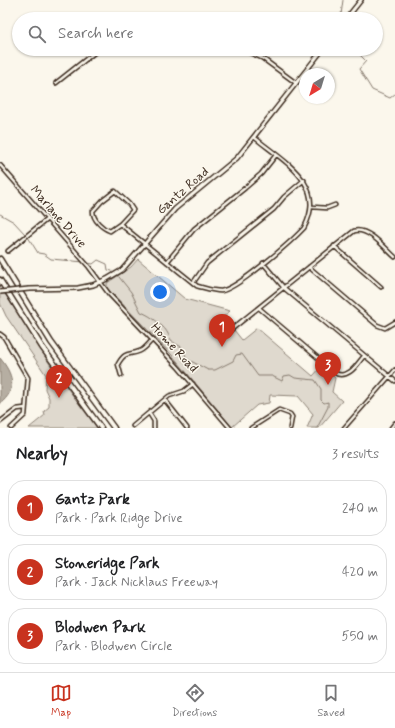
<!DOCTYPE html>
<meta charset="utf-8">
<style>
body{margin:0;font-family:Mynerve,sans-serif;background:#f6f6f6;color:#202124}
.compass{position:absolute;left:299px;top:68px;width:36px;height:36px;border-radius:50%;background:#fff;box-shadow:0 1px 3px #0004;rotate:218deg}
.you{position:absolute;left:160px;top:292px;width:14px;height:14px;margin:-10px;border:3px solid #fff;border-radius:50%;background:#1a73e8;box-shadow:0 0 0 6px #1a73e833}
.badge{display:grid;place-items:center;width:26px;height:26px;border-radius:50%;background:#c8321e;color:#fff;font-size:13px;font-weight:700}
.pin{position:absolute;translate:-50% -33px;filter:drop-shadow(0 1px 2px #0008)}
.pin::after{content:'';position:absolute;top:21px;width:14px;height:12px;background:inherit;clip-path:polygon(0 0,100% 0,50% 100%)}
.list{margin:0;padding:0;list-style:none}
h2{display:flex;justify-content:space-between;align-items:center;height:52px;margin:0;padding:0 16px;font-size:17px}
h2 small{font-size:13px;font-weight:400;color:#757577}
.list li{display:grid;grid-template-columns:26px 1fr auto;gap:12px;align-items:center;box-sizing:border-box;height:56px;margin:0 8px 8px;padding:0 8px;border:1px solid #e0e0e0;border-radius:16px}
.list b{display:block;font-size:15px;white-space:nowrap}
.list p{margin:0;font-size:13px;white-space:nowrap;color:#757577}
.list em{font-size:13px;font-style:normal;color:#757577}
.icon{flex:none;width:22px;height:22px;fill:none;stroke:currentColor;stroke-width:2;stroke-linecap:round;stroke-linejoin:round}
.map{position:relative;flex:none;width:395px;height:428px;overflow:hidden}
.search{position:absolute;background:#fff;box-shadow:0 1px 3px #0004;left:12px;right:12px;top:12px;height:44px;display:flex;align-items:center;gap:10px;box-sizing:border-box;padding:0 14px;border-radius:22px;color:#757577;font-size:15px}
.sheet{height:244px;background:#fff}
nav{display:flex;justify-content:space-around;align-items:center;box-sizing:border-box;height:56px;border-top:1px solid #e0e0e0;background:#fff;font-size:11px;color:#757577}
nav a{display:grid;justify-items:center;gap:2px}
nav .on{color:#c8321e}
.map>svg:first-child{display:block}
.green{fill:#dfd9ce;stroke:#8d8276}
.water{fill:#b6aea2;stroke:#85796d}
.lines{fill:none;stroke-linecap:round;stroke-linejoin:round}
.stream{stroke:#85796d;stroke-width:1}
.minor-casing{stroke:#3b2a1e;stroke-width:5.5}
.major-casing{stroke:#3b2a1e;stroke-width:6}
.highway-casing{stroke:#3b2a1e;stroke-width:7}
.minor{stroke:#fbf7ec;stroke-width:2.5}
.major{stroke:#fbf7ec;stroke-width:3}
.highway{stroke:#fbf7ec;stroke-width:4}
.major-bridge-casing{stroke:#3b2a1e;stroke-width:6;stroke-linecap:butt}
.major-bridge{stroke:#fbf7ec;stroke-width:3}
.labels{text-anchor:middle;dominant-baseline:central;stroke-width:3;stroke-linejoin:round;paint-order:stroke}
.street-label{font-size:13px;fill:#3b2a1e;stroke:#fbf7ec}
</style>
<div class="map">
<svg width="395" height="428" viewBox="0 0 395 428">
<rect width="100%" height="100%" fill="#fbf7ec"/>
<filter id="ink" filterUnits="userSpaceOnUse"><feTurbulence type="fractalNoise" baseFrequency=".025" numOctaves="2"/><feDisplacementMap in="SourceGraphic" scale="8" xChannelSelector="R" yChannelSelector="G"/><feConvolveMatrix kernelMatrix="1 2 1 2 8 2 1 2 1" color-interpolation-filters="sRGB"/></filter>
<g filter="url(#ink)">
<!-- green -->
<path class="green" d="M 138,259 L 185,299 L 230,311 L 217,322 L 229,335 L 234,330 L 242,340 L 257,328 L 313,376 L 322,366 L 335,378 L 332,392 L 342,401 L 319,428 L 307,428 L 313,414 L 298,396 L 270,395 L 269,403 L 257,405 L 232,427 L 172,355 L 107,288 L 107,283 L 131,267 Z
M 0,294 L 5,294 L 51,366 L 97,428 L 29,428 L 45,415 L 44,411 L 49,407 L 49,398 L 45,389 L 46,375 L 6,316 L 0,303 Z"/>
<!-- water -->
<path class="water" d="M 0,358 C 13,374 18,389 0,404 Z"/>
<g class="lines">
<!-- stream -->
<path class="stream" d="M 341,15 L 343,0
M 350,49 L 355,50 L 366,61 L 359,69 L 372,90 L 390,98 L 395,94
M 0,214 L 14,222 L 25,234
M 28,237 L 38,253 L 44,254 L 51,259 L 84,262
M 87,263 L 93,264 L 98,260 L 107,264 L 108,270 L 112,271
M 119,277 L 131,292 L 141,312 C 149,315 157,321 163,327 C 172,336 166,340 182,347 L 187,359 L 208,370 L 215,370 L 233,361 L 236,355 L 242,354 L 258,376 L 272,376 L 282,381 L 284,376 L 290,375 L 295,378 L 315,380 L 321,389 L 321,400 L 324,403 L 328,402 L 328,407 L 317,428"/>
<!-- minor casing -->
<g class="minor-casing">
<path id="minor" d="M 141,19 L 159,17 L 170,19
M 241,49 L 262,58 L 296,83
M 56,83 L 99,49
M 0,165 L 89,267 L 109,294 L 178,367 L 230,428
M 115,191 L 129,204 L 133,210 L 120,224 L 110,231 C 102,228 93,220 93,211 L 102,201 Z
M 312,207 L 327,208 L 335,205
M 120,224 L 197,286 C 205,288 213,291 221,291 C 237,289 291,242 304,228 C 328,184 284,162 254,137
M 334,246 L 381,287
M 8,251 L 46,220
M 167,262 L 194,229 L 245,188 L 261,174 L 276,155
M 263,263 L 284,288 L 395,381
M 309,267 L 377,325 L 385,328 L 395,322
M 193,283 L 207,263 L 274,209 L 284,197 L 304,180
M 259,308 L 337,374 C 350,378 357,364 364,356
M 227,333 L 354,231 C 368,227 385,248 395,257
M 0,334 L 4,337 L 28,378 L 25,415 L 11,428
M 121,375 L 118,364 C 126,350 129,356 140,351 C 145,349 149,343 153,339
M 165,400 L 187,428
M 149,413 L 154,421 L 154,428
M 0,422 L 17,409 L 25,408
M 133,426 L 169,396 L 184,391 L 193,384
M 251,428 L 279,410 L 290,414 L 292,417 L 290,428
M 344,428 L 395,370
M 391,428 L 395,423"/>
</g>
<!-- major casing -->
<g class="major-casing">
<path id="major" d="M 346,19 L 361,0
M 29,289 L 78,288 L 93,285 L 107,279 L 122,270 L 175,209 L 237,158 L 323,49"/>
</g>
<!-- highway casing -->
<g class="highway-casing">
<path id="highway" d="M 0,259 L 51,342 L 114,428
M 0,280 L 42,347 L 101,428"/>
</g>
<!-- minor -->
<use href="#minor" class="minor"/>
<!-- major -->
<use href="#major" class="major"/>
<!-- highway -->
<use href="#highway" class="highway"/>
<!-- major-bridge casing -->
<g class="major-bridge-casing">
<path id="major-bridge" d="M 0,292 L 29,289"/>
</g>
<!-- major-bridge -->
<use href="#major-bridge" class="major-bridge"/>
</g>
</g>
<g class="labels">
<!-- street labels -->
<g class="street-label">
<text transform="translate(183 191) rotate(-41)">Gantz Road</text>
<text transform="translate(58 217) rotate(49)">Marlane Drive</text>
<text transform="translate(174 348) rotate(47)">Home Road</text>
</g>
</g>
</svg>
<svg class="compass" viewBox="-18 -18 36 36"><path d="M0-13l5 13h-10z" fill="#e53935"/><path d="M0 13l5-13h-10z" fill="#757577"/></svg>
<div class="you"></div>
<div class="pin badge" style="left:222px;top:347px">1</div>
<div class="pin badge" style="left:59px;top:398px">2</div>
<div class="pin badge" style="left:328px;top:385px">3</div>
<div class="search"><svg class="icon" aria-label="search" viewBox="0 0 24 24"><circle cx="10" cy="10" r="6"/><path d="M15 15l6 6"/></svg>Search here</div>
</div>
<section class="sheet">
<h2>Nearby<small>3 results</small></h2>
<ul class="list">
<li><span class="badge">1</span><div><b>Gantz Park</b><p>Park · Park Ridge Drive</p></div><em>240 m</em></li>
<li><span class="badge">2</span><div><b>Stoneridge Park</b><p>Park · Jack Nicklaus Freeway</p></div><em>420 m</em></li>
<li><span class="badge">3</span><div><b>Blodwen Park</b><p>Park · Blodwen Circle</p></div><em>550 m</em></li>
</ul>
</section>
<nav>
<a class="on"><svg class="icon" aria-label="map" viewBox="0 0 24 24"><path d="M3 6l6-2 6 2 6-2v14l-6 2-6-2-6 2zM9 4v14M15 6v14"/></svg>Map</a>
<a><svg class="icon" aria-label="directions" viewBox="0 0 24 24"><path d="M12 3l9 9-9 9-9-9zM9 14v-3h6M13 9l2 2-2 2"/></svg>Directions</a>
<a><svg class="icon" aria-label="saved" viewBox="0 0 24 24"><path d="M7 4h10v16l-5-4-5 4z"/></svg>Saved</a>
</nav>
